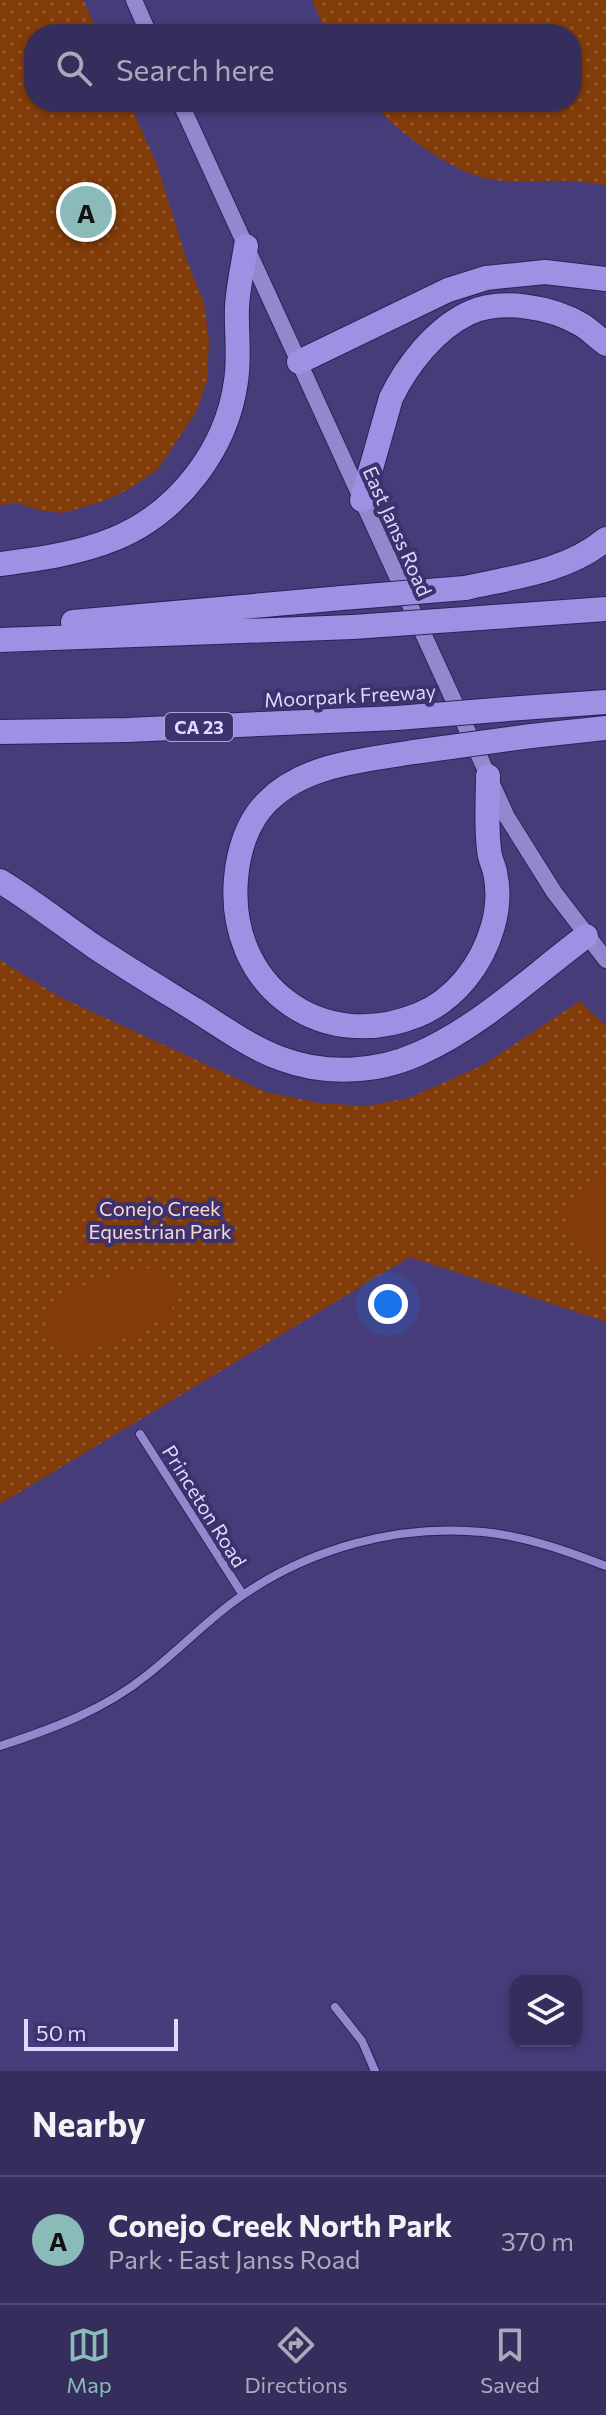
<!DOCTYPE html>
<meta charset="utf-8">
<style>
body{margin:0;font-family:Commissioner,sans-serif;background:#3d3562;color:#f1f3f6}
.controls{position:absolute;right:24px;bottom:24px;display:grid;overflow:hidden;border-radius:16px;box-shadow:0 2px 6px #0004}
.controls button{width:72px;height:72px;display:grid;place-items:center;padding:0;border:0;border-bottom:2px solid #4f4972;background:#352d5c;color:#f1f3f6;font:40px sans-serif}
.scale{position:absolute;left:24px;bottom:20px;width:154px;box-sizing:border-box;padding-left:8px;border:4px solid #dcd9fe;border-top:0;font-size:22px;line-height:28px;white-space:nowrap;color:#dcd9fe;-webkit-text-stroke:6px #3d316e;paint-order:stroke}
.you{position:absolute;left:388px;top:1304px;width:28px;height:28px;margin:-20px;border:6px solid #fff;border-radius:50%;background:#1a73e8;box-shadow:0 0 0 12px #1a73e833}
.badge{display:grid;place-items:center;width:52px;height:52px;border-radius:50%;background:#8bbbb9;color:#111;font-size:26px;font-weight:700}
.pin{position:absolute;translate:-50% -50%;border:4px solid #fff;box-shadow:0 2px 8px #0006}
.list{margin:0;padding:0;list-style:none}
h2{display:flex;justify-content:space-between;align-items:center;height:104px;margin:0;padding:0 32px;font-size:34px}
h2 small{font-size:26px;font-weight:400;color:#aaa8bb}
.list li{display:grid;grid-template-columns:52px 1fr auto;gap:24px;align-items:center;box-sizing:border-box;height:128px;padding:0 32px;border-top:2px solid #4f4972}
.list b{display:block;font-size:30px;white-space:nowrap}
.list p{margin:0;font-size:26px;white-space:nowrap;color:#aaa8bb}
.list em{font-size:26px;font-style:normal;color:#aaa8bb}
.icon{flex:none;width:44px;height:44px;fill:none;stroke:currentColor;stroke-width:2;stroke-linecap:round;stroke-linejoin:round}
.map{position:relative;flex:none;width:606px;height:2071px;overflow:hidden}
.search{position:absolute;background:#352d5c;box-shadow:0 2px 6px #0004;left:24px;right:24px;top:24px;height:88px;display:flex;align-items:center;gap:20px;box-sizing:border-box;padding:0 28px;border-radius:32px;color:#aaa8bb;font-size:30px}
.sheet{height:232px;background:#352d5c}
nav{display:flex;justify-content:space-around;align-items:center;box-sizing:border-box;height:112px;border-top:2px solid #4f4972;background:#352d5c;font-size:22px;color:#aaa8bb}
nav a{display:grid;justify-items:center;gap:4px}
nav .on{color:#8bbbb9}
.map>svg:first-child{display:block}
.grass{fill:url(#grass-dots)}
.garden{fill:#823c09}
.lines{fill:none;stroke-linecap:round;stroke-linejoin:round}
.minor-casing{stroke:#2e205c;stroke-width:10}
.secondary-casing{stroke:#2e205c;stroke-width:18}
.motorway-casing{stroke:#2e205c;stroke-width:26}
.minor{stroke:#9188cd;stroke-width:8}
.secondary{stroke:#9188cd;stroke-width:16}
.motorway{stroke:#9d91e4;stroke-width:24}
.motorway-bridge-casing{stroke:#2e205c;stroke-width:26;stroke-linecap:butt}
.motorway-bridge{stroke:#9d91e4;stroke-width:24}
.labels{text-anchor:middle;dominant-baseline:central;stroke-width:8;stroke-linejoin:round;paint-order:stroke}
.shield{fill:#3d316e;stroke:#aca7d3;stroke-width:2}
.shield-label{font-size:18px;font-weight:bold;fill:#dcd9fe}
.street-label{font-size:20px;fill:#dcd9fe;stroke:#3d316e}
.park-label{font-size:20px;fill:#f7dbcd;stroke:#3d316e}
</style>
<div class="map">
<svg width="606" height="2071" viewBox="0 0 606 2071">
<defs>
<pattern id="grass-dots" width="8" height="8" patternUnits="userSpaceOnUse" patternTransform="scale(2)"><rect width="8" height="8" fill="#823c09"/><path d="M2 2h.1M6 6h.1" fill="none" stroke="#93582e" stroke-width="1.8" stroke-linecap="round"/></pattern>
</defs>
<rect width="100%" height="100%" fill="#473c7a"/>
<!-- grass -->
<path class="grass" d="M 0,0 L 83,0 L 99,34 L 34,34 L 34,102 L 129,102 L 157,165 L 186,258 L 204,303 L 209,341 L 207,381 L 196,412 L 158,469 L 129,489 L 104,501 L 63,513 L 38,510 L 17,503 L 0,505 Z
M 312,0 L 606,0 L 606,186 C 571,176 531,184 495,180 C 457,176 395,131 372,102 L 572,102 L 572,34 L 327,34 Z
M 0,960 L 58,996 L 266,1092 L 319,1103 L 366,1106 L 409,1098 L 483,1065 L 580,1001 L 606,1026 L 606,1322 L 410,1257 L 0,1504 Z"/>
<!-- garden -->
<path class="garden" d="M 606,1177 L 606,1262 C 555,1255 556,1187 606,1177 Z
M 150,1268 C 173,1281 180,1289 170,1315 C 135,1333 103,1350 65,1355 L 48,1341 C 47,1333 44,1323 46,1316 C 54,1285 123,1274 150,1268 Z"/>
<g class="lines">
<!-- minor casing -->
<g class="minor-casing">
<path id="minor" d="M 140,1434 L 243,1595
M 0,1746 C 52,1729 104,1710 147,1675 C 179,1650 207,1620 240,1597 C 310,1548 398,1524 483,1532 C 525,1536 567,1551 606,1566
M 335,2007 L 362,2041 L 375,2071"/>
</g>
<!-- secondary casing -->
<g class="secondary-casing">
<path id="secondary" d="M 134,0 L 149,34
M 180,102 L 507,817 L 554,892 L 606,960"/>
</g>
<!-- motorway casing -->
<g class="motorway-casing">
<path id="motorway" d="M 299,362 L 448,290 L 486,278 L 545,272 L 606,279
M 362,500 L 391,398 C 407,365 435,329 469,313 C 501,298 552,307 582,325 C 590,330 598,338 606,344
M 0,564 C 39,559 77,554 114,539 C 178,513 227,449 236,381 C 240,356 236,332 237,307 C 238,287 243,266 246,246
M 465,588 C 514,577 566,572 606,539
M 480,618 L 606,609
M 73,622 L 342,598
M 0,640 L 353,627
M 521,708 L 606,702
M 0,732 L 127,730 L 397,718
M 531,736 L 606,728
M 414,752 C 365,760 304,764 267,802 C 247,822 238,852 236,879 C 227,984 319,1055 418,1015 C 455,1000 482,965 493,926 C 498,908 499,890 495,872 C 493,864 489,857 489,849 C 486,825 488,800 488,776
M 0,881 C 33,901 63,925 95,947 C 128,969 163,990 197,1011 C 224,1028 251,1048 282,1059 C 325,1075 376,1073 418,1054 C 480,1027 532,976 586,936"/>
</g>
<!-- minor -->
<use href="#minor" class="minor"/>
<!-- secondary -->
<use href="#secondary" class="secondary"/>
<!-- motorway -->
<use href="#motorway" class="motorway"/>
<!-- motorway-bridge casing -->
<g class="motorway-bridge-casing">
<path id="motorway-bridge" d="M 342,598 L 465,588
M 353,627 L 480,618
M 397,718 L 521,708
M 414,752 L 531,736"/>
</g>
<!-- motorway-bridge -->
<use href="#motorway-bridge" class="motorway-bridge"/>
</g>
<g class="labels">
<!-- shield labels -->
<rect class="shield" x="165" y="713" width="68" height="28" rx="6"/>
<g class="shield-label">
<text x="199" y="727">CA 23</text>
</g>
<!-- street labels -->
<g class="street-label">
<text transform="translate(398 531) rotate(66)">East Janss Road</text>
<text transform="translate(350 695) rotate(-3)">Moorpark Freeway</text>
<text transform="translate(205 1506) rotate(58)">Princeton Road</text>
</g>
<!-- park labels -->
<g class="park-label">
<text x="160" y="1208">Conejo Creek<tspan x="160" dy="23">Equestrian Park</tspan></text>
</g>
</g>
</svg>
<div class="controls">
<button><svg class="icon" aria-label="layers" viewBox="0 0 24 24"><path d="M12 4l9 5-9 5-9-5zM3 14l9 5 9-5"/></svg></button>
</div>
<div class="scale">50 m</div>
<div class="you"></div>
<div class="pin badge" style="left:86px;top:212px">A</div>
<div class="search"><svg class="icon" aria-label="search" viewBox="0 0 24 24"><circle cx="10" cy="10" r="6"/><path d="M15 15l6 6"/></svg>Search here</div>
</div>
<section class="sheet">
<h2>Nearby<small></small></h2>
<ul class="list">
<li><span class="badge">A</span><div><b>Conejo Creek North Park</b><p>Park · East Janss Road</p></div><em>370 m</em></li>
</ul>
</section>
<nav>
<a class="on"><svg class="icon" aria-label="map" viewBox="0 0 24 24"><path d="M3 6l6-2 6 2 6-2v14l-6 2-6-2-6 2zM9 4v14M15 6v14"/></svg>Map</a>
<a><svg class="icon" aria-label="directions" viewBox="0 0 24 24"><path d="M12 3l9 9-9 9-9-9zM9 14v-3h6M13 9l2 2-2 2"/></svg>Directions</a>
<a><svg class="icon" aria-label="saved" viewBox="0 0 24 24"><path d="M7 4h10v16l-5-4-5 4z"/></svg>Saved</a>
</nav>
